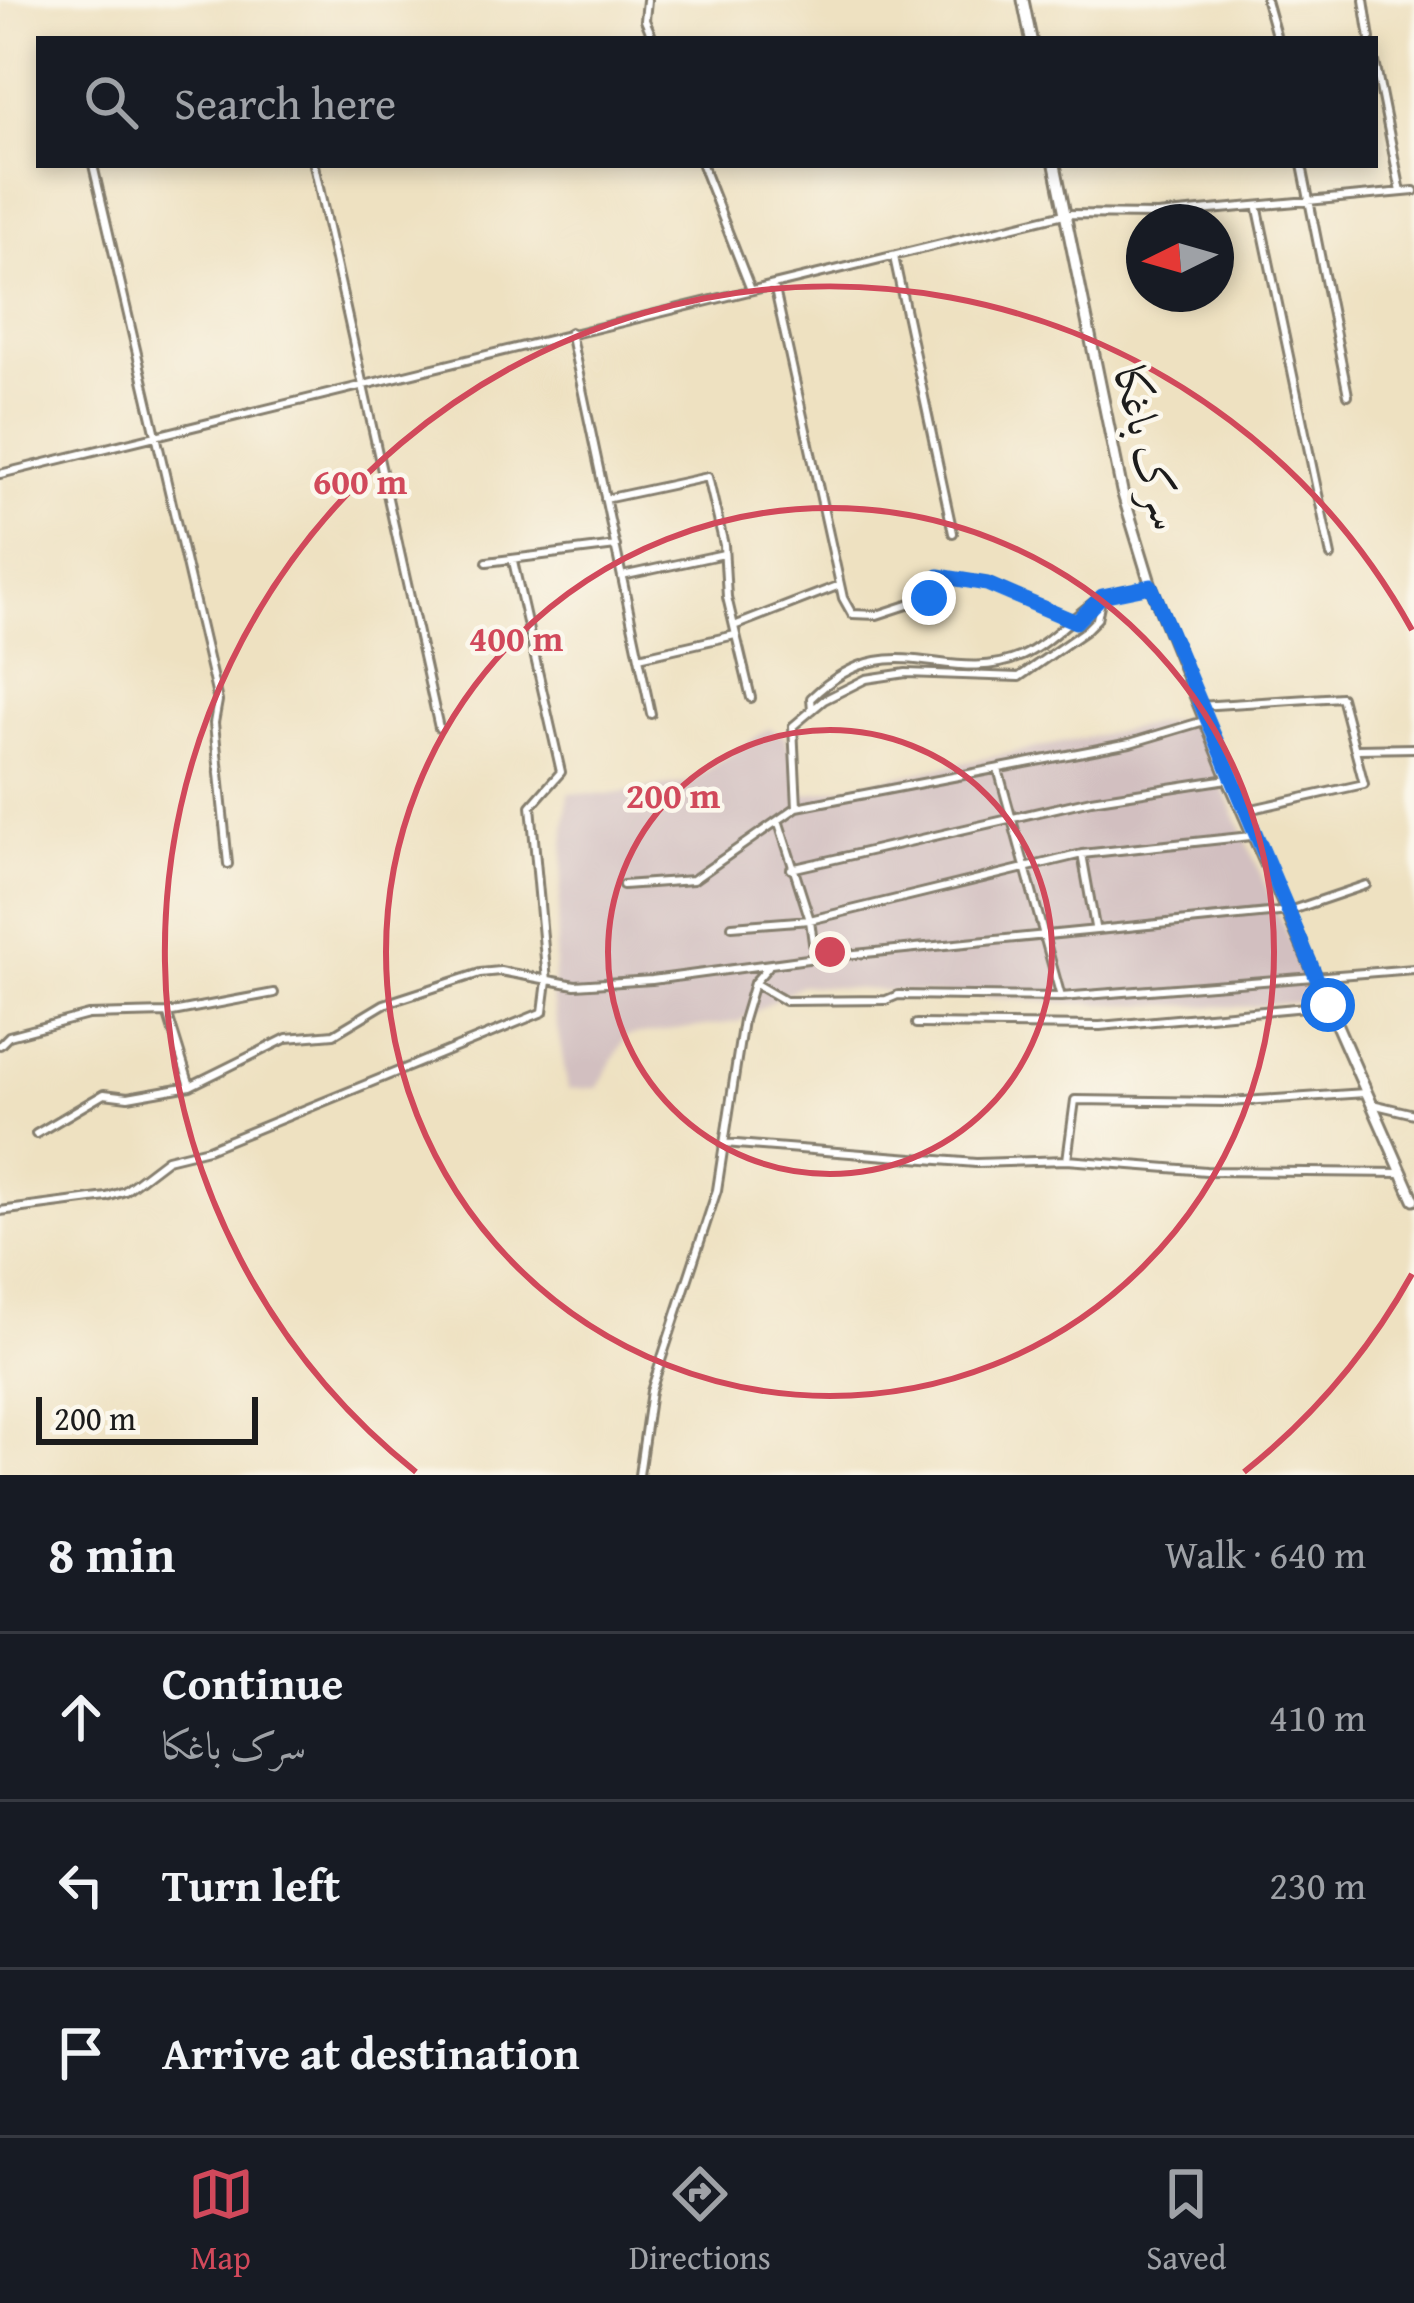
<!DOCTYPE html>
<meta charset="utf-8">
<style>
body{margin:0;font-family:"Gentium Book Plus",Amiri,serif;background:#242831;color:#f1f3f6}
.compass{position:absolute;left:1126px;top:204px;width:108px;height:108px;border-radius:50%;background:#171b24;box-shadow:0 6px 18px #0003;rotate:265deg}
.scale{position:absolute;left:36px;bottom:30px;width:222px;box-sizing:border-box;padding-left:12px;border:6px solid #1c1c1c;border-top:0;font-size:33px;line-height:42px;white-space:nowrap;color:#1c1c1c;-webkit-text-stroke:9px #fbf7ec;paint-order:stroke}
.stop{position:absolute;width:36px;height:36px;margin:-27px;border:9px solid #1a73e8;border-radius:50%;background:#fff}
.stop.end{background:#1a73e8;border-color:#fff;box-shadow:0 3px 12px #0008}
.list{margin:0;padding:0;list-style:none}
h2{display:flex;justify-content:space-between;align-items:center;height:156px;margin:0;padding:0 48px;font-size:51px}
h2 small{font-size:39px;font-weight:400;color:#9ea1a6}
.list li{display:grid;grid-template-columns:78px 1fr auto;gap:36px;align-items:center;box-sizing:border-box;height:168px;padding:0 48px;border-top:3px solid #363941}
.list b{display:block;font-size:45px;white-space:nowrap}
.list p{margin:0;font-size:39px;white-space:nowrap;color:#9ea1a6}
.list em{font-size:39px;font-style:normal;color:#9ea1a6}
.icon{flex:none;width:66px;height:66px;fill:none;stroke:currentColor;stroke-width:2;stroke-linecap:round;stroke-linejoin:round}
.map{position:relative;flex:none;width:1414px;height:1475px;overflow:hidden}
.search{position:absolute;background:#171b24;box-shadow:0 6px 18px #0003;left:36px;right:36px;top:36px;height:132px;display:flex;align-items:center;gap:30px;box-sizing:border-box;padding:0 42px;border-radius:0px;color:#9ea1a6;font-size:45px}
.sheet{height:660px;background:#171b24}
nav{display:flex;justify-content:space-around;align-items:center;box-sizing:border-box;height:168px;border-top:3px solid #363941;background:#171b24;font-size:33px;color:#9ea1a6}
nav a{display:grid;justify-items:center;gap:6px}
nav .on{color:#d1495b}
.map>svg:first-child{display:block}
.industrial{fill:#d2bfc0}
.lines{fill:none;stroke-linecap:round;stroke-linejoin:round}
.street-casing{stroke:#857e6e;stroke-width:12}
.secondary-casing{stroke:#857e6e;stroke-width:15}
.street{stroke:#fff;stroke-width:6}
.secondary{stroke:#fff;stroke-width:9}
.route{stroke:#1a73e8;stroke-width:15}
.ring{fill:none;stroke:#d1495b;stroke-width:6}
.labels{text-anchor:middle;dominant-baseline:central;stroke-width:9;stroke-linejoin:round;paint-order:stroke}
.street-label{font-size:45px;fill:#1c1c1c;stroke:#fbf7ec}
.centre{fill:#d1495b;stroke:#fbf7ec;stroke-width:6}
.ring-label{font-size:36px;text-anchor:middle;font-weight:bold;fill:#d1495b;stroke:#fbf7ec;stroke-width:9;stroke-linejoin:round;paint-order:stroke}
</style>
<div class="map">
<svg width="1414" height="1475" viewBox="0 0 1414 1475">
<rect width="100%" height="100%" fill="#fbf7ec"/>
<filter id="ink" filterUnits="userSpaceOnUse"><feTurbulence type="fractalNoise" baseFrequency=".00833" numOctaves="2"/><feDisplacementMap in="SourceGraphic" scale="24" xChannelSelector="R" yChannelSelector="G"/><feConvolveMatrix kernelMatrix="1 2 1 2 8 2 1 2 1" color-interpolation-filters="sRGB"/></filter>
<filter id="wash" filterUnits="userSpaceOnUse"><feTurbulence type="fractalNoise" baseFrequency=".004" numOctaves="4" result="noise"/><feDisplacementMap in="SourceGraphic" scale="48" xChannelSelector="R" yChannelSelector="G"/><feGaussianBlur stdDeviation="2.7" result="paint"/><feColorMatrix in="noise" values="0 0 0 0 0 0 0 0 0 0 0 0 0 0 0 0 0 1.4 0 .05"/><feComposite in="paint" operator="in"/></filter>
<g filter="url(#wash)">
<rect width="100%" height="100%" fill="#eee1c1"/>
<!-- industrial -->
<path class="industrial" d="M 1192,716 L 1316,1001 L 1246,1007 L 1065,1003 L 801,985 L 738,1022 L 626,1036 L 598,1088 L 568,1089 L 552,998 L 568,793 L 606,795 L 690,782 L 769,728 L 785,736 L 805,795 Z"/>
</g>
<g filter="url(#ink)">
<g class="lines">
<!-- street casing -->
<g class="street-casing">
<path id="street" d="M 647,0 L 645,20 L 653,39
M 1266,0 L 1277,39
M 1364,0 L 1370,39
M 1375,62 L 1401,192
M 93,165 L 218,701 L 214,723 L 228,864
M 314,165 L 439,728
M 702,165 L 751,290
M 1302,165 L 1348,395
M 1258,209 L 1331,556
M 894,257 L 953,533
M 774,285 L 843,598 L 852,614 L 877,615 L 929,598 L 939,576 L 987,583 L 1076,622
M 570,332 L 651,714
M 0,474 L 1064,214 L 1157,215 L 1414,191
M 605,499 L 708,477 L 724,545 L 727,597 L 751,698
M 487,562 L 616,546
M 622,576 L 724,554
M 734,626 L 840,585
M 639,657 L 735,635
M 1199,706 L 1341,697 L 1364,784 L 1243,811
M 812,710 L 811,698 C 892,620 944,689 1022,656 C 1051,643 1083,605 1105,596 C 1118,590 1136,589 1151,586
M 1358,749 L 1414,748
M 998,769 L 1061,997
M 797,807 L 793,726 L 824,700 L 866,679 L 906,673 L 1019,677 L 1085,631 L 1097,619 L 1102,596
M 779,823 L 810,920 L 815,958
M 1082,854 L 1095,927
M 791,869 L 1091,800 L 1228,779
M 623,885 L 693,880 L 797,807 L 1130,743 L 1204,721
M 732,926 L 810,920 L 1082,854 L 1251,836
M 754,983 L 785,1001 L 886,1000 L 898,995 L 1061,997 L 1414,969
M 168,1015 L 190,1086
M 916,1024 L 1100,1026 L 1328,1005
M 0,1045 L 9,1036 L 88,1015 L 167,1013 L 274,993
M 1372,1104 L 1414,1114
M 36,1134 L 104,1094 L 128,1097 L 190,1086 L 287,1038 L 334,1034 L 384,1004 L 480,973 L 500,971 L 575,985 L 652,980 L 815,958 L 1289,911 L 1366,885
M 724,1143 L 976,1163 L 1067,1160 L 1206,1171 L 1402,1173
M 1067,1160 L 1075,1100 L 1229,1102 L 1365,1093
M 0,1211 L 107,1197 L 125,1191 L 167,1159 L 208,1149 L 543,1012 L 547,981 L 531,806 L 561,772 L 513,561
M 639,1475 L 651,1391 L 717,1190 L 743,1020 L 754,983 L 768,967"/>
</g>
<!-- secondary casing -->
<g class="secondary-casing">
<path id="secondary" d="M 1023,0 L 1031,39
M 1055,165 L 1122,491 L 1151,586 L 1231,785 L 1414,1200"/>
</g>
<!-- street -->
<use href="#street" class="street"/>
<!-- secondary -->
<use href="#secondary" class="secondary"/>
</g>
</g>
<g class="lines" filter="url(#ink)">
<!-- route -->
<path class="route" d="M 929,598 L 939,576 L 987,584 L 1076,622 L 1102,596 L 1151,586 L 1328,1005"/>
</g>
<!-- distance rings -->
<g class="ring">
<circle cx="830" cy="952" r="222"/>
<circle cx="830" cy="952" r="444"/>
<path d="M1412 1274A665 665 0 0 1 1244 1472M416 1472A665 665 0 1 1 1412 630"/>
</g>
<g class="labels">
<!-- street labels -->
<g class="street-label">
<text transform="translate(1150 448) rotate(76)">سرک باغکا</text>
</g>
</g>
<circle cx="830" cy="952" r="18" class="centre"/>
<g class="ring-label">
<text x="360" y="494">600 m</text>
<text x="516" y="651">400 m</text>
<text x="673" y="808">200 m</text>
</g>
</svg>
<svg class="compass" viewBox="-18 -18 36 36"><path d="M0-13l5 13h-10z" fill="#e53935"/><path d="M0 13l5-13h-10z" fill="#9ea1a6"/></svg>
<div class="scale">200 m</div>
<div class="stop" style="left:1328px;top:1005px"></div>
<div class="stop end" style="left:929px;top:598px"></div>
<div class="search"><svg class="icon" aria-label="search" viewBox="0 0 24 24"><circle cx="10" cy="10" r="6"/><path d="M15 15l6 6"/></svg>Search here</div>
</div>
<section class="sheet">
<h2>8 min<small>Walk · 640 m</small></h2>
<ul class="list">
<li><svg class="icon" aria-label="ahead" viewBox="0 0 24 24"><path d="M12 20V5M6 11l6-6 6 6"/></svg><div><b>Continue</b><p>سرک باغکا</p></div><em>410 m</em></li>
<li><svg class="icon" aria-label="left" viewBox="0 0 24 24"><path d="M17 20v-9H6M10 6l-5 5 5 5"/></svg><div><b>Turn left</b></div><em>230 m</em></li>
<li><svg class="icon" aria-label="arrive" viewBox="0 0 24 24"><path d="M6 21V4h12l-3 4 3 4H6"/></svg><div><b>Arrive at destination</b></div></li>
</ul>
</section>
<nav>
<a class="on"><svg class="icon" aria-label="map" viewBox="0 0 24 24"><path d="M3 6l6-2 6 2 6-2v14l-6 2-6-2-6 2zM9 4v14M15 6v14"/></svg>Map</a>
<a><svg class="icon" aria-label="directions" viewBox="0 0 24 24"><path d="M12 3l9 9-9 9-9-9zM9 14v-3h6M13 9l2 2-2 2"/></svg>Directions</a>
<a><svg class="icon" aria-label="saved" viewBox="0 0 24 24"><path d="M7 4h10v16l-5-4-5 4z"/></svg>Saved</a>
</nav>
